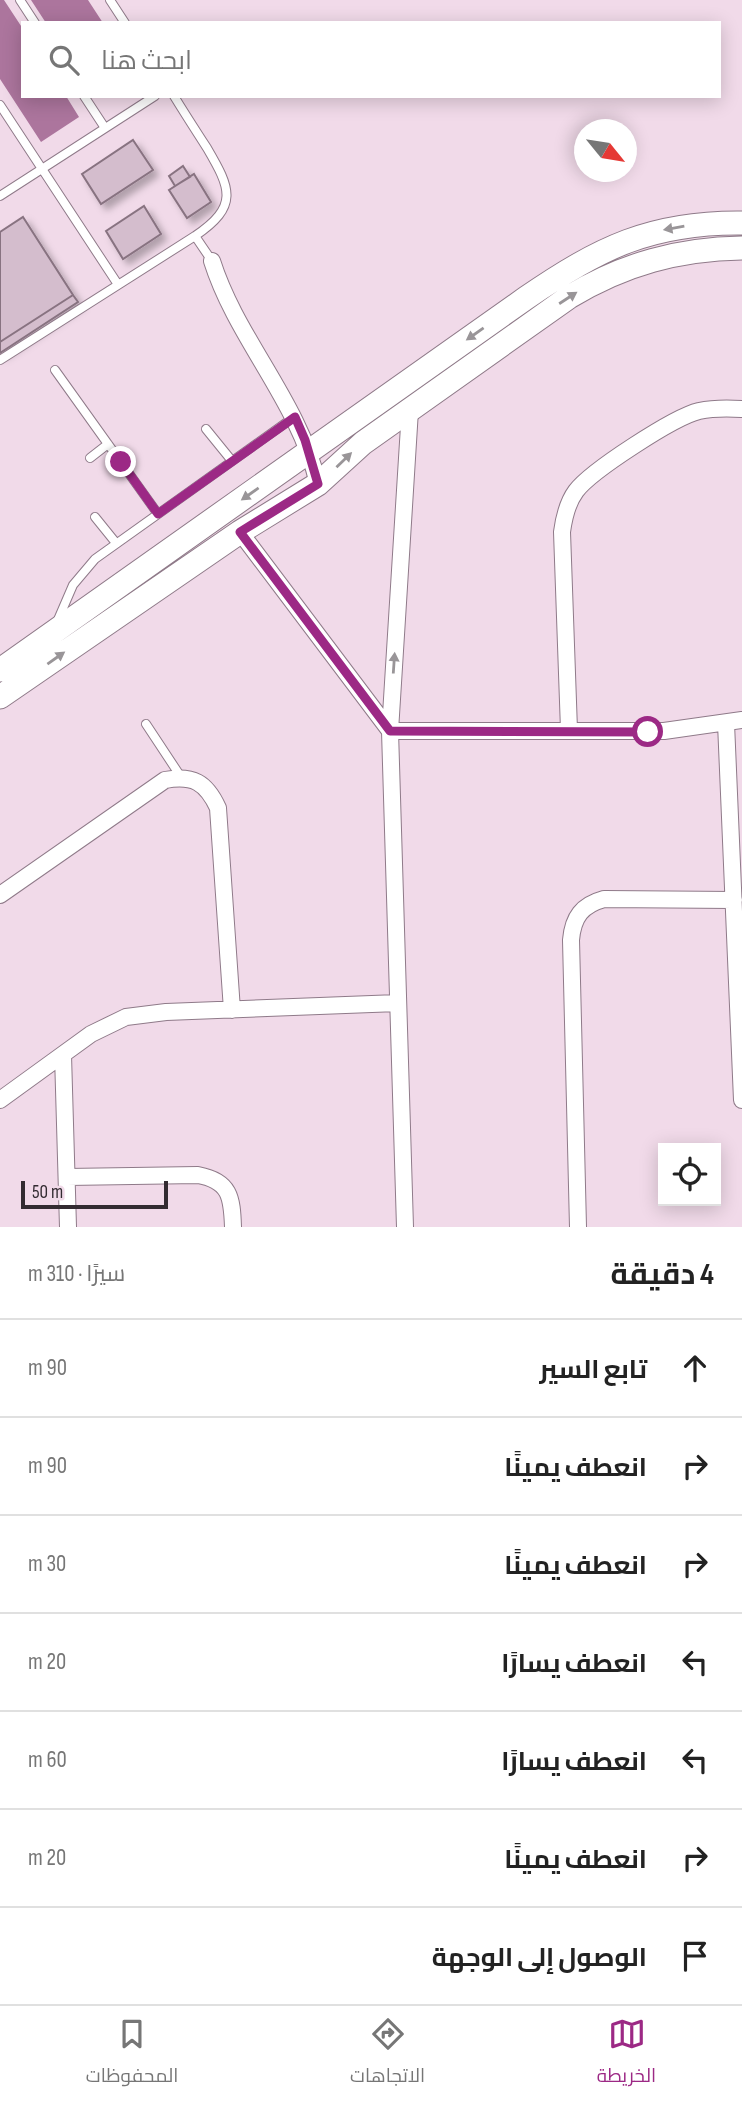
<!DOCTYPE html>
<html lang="ar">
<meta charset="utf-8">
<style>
body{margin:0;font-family:"Sofia Sans Condensed",Cairo,sans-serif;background:#f2f2f2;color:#222;direction:rtl}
.controls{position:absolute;right:21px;bottom:21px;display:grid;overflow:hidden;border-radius:0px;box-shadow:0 4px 18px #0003}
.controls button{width:63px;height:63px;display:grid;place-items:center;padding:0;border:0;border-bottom:2px solid #e0e0e0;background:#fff;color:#222;font:35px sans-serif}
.compass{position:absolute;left:574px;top:119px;width:63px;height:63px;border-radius:50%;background:#fff;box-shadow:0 4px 18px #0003;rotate:120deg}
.scale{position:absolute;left:21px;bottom:18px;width:147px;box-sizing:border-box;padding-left:7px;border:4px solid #332b31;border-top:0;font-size:19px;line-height:24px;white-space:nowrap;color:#332b31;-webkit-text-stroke:5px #f1dae9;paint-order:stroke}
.stop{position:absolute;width:21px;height:21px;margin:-16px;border:5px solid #9c2985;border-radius:50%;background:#fff}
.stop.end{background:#9c2985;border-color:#fff;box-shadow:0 2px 7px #0008}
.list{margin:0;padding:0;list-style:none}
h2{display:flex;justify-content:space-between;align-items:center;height:91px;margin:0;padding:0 28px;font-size:30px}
h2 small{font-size:23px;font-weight:400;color:#767676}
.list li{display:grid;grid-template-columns:46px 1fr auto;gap:21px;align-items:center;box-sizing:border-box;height:98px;padding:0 28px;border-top:2px solid #e0e0e0}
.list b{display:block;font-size:26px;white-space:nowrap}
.list em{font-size:23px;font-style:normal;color:#767676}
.icon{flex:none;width:38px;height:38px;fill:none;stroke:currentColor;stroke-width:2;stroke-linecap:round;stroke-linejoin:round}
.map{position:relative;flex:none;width:742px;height:1227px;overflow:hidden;direction:ltr}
.search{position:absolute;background:#fff;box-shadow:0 4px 18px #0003;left:21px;right:21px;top:21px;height:77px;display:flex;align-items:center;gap:18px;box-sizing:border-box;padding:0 24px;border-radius:0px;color:#767676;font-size:26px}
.sheet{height:777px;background:#fff}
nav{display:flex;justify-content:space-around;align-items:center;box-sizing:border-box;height:98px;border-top:2px solid #e0e0e0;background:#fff;font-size:19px;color:#767676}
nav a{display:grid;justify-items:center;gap:4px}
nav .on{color:#9c2985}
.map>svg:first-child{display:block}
.water{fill:#ac759d}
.building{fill:#d4bdcd;stroke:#887381;stroke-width:2;filter:url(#shadow)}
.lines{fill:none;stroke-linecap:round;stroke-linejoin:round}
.lane-casing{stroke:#8f7a89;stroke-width:10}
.street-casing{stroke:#8f7a89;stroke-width:18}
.secondary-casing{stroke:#8f7a89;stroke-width:25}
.lane{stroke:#fff;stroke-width:8}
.street{stroke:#fff;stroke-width:16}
.secondary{stroke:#fff;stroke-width:23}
.oneway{fill:#999598}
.route{stroke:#9c2985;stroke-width:9}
</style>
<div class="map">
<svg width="742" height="1227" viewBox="0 0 742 1227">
<defs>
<filter id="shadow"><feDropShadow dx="5.5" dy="5.5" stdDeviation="3.5" flood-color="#0004"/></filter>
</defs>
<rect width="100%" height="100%" fill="#f1dae9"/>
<!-- water -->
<path class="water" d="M 0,0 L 4,0 L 23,29 L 23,96 L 66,96 L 79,117 L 41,142 L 0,79 Z
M 31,0 L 88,0 L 103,23 L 46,23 Z"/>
<!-- building -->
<path class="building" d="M 133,140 L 153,170 L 101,204 L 82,174 Z
M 183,166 L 190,177 L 175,186 L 169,176 Z
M 194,174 L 211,202 L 187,218 L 169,190 Z
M 144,206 L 161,234 L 123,259 L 106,231 Z
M 23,217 L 73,295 L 0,342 L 0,232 Z
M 73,295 L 78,302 L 0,353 L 0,342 Z"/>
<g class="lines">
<!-- lane casing -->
<g class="lane-casing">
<path id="lane" d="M 20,0 L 35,23
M 110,0 L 125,23
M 84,96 L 105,128
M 0,105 L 117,283
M 0,196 L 155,96
M 195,236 L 212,261
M 0,360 L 195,236 C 239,206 231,189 207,148 C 196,131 185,114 174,96
M 55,370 L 158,514
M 206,429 L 232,461
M 90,458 L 108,444
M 95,517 L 116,543
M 57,622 L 73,585 L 95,559 L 294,417
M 146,724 L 181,777"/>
</g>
<!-- street casing -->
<g class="street-casing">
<path id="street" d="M 212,261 C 237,340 299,401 318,484
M 240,532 L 390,731
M 726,723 L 742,1100
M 569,730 L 562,532 C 564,517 567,503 576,491 C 591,471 674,417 699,411 C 713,408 727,408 742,409
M 390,731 L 664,731 L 742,720
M 0,895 L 165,780 C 193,775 206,782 218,808 L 232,1010
M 63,1055 L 68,1227
M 0,1100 L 91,1034 L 126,1017 L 166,1012 L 398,1003
M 67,1177 L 198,1175 C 230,1181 232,1197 233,1227
M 405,1227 L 390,731 L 410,410
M 578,1227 L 571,940 C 573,917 582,905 604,899 L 734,900"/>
</g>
<!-- secondary casing -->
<g class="secondary-casing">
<path id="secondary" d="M 0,670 L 526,298 C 599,248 651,222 742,223
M 0,697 L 240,532 L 318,484 L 363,443 L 569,297 C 624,264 678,249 742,248"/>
</g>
<!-- lane -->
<use href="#lane" class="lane"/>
<!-- street -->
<use href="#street" class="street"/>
<!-- secondary -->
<use href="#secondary" class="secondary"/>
</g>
<!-- one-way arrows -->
<defs><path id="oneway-solid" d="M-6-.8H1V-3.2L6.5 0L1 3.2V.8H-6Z" transform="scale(1.75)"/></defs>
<g class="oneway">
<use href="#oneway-solid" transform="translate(674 228) rotate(170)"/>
<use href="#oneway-solid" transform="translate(568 298) rotate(-33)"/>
<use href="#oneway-solid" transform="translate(475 334) rotate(145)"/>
<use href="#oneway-solid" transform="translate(344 460) rotate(-44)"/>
<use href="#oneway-solid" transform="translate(250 494) rotate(145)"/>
<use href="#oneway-solid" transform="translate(56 658) rotate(-35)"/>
<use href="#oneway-solid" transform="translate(394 663) rotate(-86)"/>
</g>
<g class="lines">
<!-- route -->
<path class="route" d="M 121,462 L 158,514 L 295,417 L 305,440 L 318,484 L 240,532 L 390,731 L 648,732"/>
</g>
</svg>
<div class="controls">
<button><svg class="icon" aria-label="locate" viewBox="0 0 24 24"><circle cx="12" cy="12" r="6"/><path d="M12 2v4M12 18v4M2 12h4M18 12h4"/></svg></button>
</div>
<svg class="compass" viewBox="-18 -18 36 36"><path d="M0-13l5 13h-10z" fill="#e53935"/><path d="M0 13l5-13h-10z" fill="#767676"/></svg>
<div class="scale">50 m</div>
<div class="stop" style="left:648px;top:732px"></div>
<div class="stop end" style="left:121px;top:462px"></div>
<div class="search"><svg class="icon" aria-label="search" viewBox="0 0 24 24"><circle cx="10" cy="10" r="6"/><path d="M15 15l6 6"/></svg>ابحث هنا</div>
</div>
<section class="sheet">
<h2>4 دقيقة<small>سيرًا · 310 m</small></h2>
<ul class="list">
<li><svg class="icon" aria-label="ahead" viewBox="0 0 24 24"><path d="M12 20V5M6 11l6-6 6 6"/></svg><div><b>تابع السير</b></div><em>90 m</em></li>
<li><svg class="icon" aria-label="right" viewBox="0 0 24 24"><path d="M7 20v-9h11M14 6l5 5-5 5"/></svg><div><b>انعطف يمينًا</b></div><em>90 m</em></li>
<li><svg class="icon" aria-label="right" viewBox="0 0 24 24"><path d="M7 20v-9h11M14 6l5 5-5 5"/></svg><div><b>انعطف يمينًا</b></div><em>30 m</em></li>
<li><svg class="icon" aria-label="left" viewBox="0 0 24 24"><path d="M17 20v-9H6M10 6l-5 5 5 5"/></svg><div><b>انعطف يسارًا</b></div><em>20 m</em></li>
<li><svg class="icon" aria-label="left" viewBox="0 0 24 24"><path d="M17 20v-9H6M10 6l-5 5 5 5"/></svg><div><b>انعطف يسارًا</b></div><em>60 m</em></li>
<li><svg class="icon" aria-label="right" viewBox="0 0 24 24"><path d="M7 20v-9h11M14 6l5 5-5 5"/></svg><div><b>انعطف يمينًا</b></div><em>20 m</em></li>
<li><svg class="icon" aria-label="arrive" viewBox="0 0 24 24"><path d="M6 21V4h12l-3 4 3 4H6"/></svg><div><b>الوصول إلى الوجهة</b></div></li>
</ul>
</section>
<nav>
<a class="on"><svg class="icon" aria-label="map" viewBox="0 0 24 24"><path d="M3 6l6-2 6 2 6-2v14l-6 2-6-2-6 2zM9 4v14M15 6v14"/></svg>الخريطة</a>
<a><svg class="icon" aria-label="directions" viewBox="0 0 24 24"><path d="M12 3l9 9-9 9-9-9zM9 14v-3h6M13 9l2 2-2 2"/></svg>الاتجاهات</a>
<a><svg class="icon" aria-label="saved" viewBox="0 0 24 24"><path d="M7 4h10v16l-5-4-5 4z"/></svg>المحفوظات</a>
</nav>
